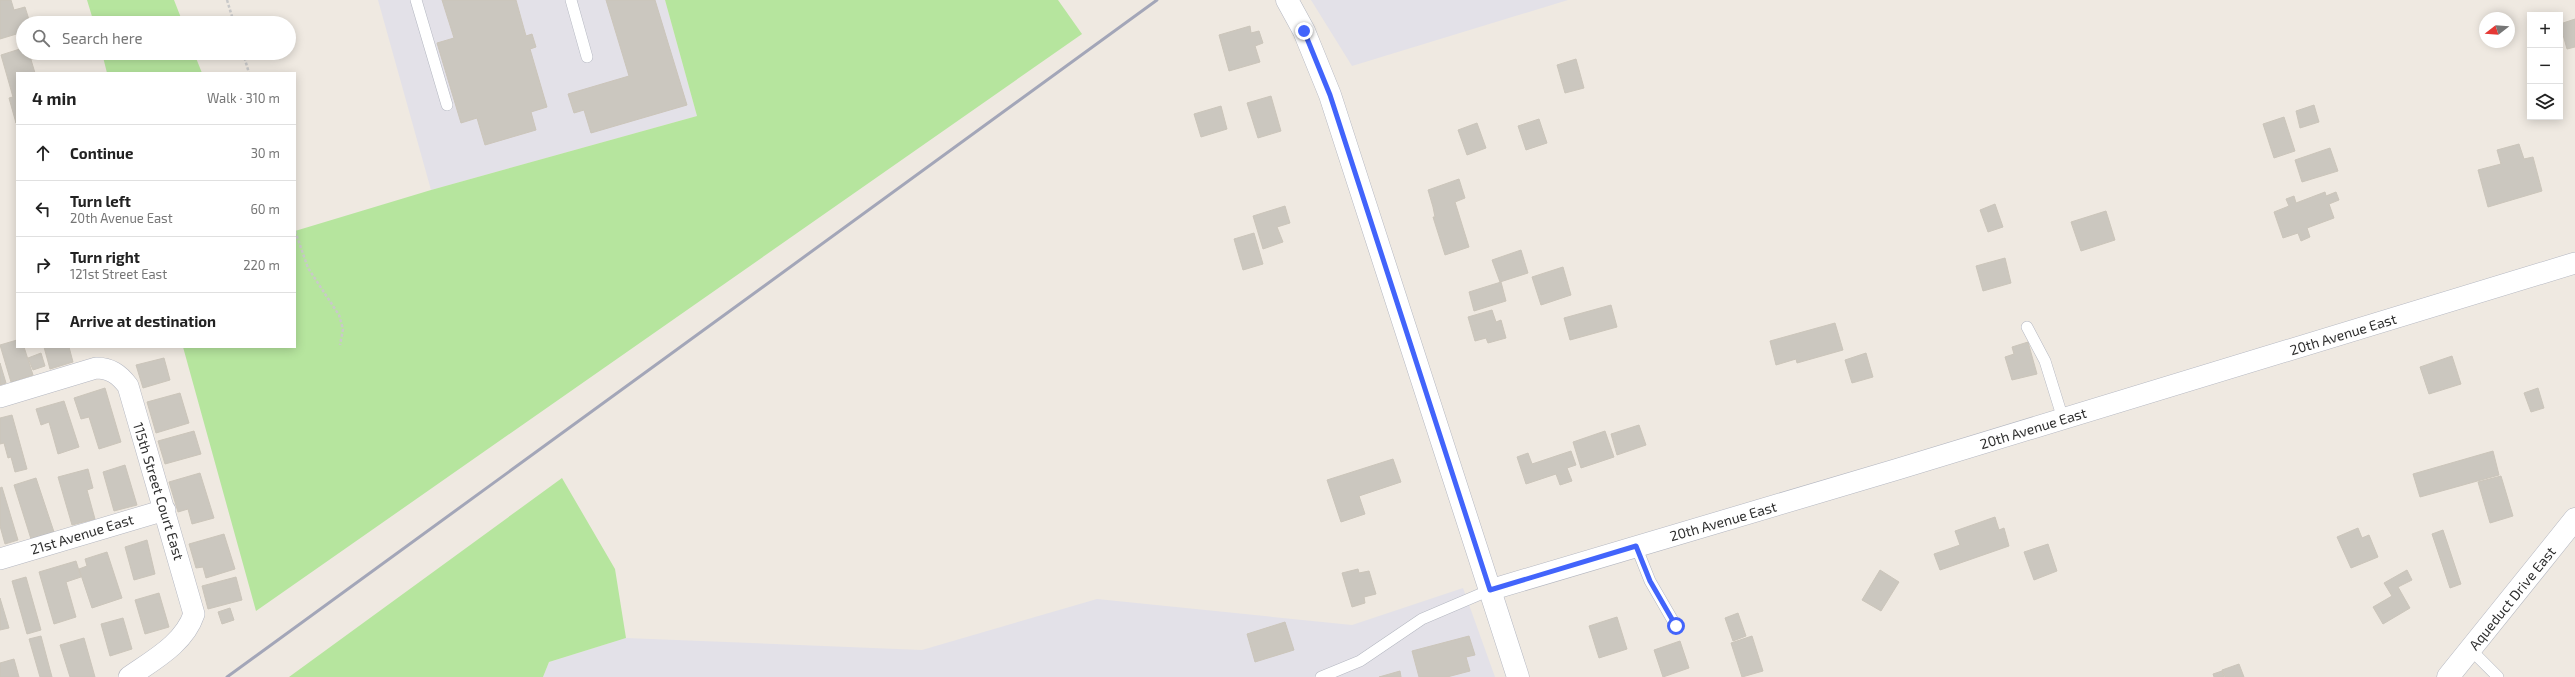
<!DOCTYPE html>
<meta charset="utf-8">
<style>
body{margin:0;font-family:"Exo 2",sans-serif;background:#f6f6f6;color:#222}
.controls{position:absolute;right:12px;top:12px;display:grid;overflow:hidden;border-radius:0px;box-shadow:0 2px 10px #0003}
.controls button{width:36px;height:36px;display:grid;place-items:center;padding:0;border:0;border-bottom:1px solid #e0e0e0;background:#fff;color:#222;font:20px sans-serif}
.compass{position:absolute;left:2479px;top:12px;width:36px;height:36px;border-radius:50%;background:#fff;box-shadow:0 2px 10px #0003;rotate:253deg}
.stop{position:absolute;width:12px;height:12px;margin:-9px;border:3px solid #4264fb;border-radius:50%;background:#fff}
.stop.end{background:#4264fb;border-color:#fff;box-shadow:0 1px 4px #0008}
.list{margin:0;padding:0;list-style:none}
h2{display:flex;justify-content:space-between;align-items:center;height:52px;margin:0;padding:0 16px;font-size:17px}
h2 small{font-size:13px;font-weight:400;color:#767676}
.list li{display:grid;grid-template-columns:26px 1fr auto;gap:12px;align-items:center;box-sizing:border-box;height:56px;padding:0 16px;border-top:1px solid #e0e0e0}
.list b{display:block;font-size:15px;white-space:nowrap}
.list p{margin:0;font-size:13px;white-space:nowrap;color:#767676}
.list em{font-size:13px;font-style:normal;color:#767676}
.icon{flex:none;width:22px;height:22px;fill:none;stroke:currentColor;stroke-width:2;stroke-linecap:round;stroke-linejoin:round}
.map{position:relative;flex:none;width:2575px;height:677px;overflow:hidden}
.search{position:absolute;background:#fff;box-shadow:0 2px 10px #0003;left:16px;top:16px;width:280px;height:44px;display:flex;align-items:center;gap:10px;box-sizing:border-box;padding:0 14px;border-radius:22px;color:#767676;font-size:15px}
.panel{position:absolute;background:#fff;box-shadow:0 2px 10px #0003;left:16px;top:72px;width:280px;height:276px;border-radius:0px}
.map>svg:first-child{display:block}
.industrial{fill:#e3e1e8}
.green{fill:#b6e59e}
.building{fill:#cbc7bf;stroke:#cbc5ba}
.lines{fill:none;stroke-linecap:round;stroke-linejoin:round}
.service-casing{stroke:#b4b7c1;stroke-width:12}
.minor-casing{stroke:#b4b7c1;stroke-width:22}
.tertiary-casing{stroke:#b4b7c1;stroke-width:23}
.path{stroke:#c9c9c9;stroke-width:2.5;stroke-dasharray:3 2;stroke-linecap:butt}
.service{stroke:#fff;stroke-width:11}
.minor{stroke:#fff;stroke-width:21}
.tertiary{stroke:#fff;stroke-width:22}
.rail{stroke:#a3a6b8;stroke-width:3}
.route{stroke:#4264fb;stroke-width:5}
.labels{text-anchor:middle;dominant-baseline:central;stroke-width:3.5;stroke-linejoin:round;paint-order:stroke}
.street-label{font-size:14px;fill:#2e2e2e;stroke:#fff}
</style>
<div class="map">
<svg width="2575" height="677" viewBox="0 0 2575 677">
<rect width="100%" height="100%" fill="#efe9e1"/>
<!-- industrial -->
<path class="industrial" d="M 378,0 L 665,0 L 697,116 L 431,190 Z
M 1311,0 L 1568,0 L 1352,66 Z
M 1463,588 L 1495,677 L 543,677 L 549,662 L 626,638 L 922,650 L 1097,599 L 1352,625 Z"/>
<!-- green -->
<path class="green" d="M 87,0 L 174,0 L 183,23 L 94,23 Z
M 665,0 L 1058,0 L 1082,34 L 256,611 L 183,347 L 295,347 L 295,231 L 431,190 L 697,116 Z
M 102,53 L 194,53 L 202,73 L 107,73 Z
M 562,478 L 615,569 L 626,638 L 549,662 L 543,677 L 289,677 Z"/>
<!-- building -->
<path class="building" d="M 0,0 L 11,0 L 14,10 L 25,7 L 30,23 L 23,23 L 23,32 L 0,39 Z
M 442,0 L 516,0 L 526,36 L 532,34 L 536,47 L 530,49 L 547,107 L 531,112 L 536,130 L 485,145 L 477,118 L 461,123 L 437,43 L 454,38 Z
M 606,0 L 655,0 L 687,105 L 591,133 L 584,110 L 574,113 L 568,94 L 629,76 Z
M 2575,19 L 2575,47 L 2567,49 L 2560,24 Z
M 1250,26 L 1251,33 L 1259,31 L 1263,43 L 1255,46 L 1260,62 L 1229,71 L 1219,35 Z
M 23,48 L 23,53 L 29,53 L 35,73 L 17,73 L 16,123 L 9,98 L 13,97 L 1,55 Z
M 1576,59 L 1584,88 L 1565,93 L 1557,65 Z
M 1271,96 L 1281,131 L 1258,138 L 1247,103 Z
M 2314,105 L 2319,122 L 2300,128 L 2296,111 Z
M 1221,106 L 1227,129 L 1201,137 L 1194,114 Z
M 2284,117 L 2295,151 L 2274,158 L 2263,124 Z
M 1539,119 L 1547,143 L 1526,150 L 1518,126 Z
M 1477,123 L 1486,148 L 1467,155 L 1458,130 Z
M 2519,144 L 2524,159 L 2533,157 L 2542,191 L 2488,207 L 2478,170 L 2501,164 L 2497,150 Z
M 2330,148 L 2338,171 L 2302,182 L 2295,160 Z
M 1459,179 L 1465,198 L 1455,202 L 1469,247 L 1445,255 L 1433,217 L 1435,217 L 1433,207 L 1428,190 Z
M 2325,192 L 2326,196 L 2336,192 L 2339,200 L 2329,204 L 2334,218 L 2307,228 L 2310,237 L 2301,241 L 2298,233 L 2283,238 L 2274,212 L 2289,206 L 2286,199 L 2294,196 L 2296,203 Z
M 1995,204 L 2003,227 L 1988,232 L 1980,210 Z
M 1285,206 L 1290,223 L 1277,227 L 1283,242 L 1263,249 L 1253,216 Z
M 2106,211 L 2115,240 L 2081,251 L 2071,222 Z
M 1254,233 L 1263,264 L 1243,270 L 1234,239 Z
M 1521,250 L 1528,273 L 1500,282 L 1492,260 Z
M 2005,258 L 2011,283 L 1983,291 L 1976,266 Z
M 1563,267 L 1571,295 L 1541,305 L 1532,277 Z
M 1501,282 L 1506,301 L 1474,311 L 1469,292 Z
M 1611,305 L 1617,327 L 1570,340 L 1564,318 Z
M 1492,310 L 1496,322 L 1501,320 L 1506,338 L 1488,343 L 1486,338 L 1475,341 L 1468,317 Z
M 1835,323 L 1843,350 L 1797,363 L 1796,359 L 1776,365 L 1770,341 Z
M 17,340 L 17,347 L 24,347 L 33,375 L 11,382 L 0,345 Z
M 2028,342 L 2037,374 L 2012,380 L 2005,357 L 2014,354 L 2012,347 Z
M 44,347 L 69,347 L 73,362 L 50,369 Z
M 41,353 L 45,366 L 33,370 L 28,358 Z
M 1866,353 L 1873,377 L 1852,383 L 1845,360 Z
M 2452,356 L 2461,384 L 2429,394 L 2420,367 Z
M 164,358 L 170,380 L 143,388 L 136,365 Z
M 0,363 L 6,383 L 0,385 Z
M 105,388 L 121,442 L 99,449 L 89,417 L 81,419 L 74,398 Z
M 2538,388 L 2544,408 L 2531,412 L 2524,393 Z
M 180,393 L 189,423 L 156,433 L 147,402 Z
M 64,401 L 79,447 L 58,454 L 49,422 L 41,425 L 36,409 Z
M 12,415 L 27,469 L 15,472 L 11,457 L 8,458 L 4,443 L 0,444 L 0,418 Z
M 1639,425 L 1646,445 L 1617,455 L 1611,434 Z
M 194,431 L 201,454 L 165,464 L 158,441 Z
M 1605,431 L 1614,457 L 1581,468 L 1573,442 Z
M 1571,451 L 1576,465 L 1567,468 L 1572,481 L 1560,485 L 1556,474 L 1526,484 L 1517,457 L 1528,453 L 1532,464 Z
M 2493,451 L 2499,475 L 2420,497 L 2413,474 Z
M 1393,459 L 1401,482 L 1359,496 L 1365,514 L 1341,522 L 1327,480 Z
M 125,465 L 137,505 L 114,511 L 103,472 Z
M 88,469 L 93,488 L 87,490 L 95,519 L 72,525 L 58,477 Z
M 200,473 L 214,518 L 192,524 L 188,509 L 178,512 L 169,482 Z
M 2501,476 L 2513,516 L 2490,523 L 2478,482 Z
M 36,478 L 54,532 L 31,539 L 14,485 Z
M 2,487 L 18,540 L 5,544 L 0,526 L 0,488 Z
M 1995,517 L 1999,530 L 2004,528 L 2009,546 L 1940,570 L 1934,554 L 1960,545 L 1955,531 Z
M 2358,528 L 2362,538 L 2369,535 L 2378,557 L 2351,568 L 2337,537 Z
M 2443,530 L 2461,584 L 2450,588 L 2432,534 Z
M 224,534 L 235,569 L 206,578 L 203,567 L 196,568 L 189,544 Z
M 147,540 L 155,574 L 134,580 L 125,547 Z
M 2048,544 L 2057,571 L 2034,580 L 2024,552 Z
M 107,552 L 122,598 L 92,608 L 79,569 L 87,566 L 85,559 Z
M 76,561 L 81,577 L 66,582 L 76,617 L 54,624 L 39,572 Z
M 1358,569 L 1359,573 L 1369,571 L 1376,594 L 1364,597 L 1365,603 L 1352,607 L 1342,573 Z
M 1880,570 L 1899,582 L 1881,611 L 1862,600 Z
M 2407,570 L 2412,580 L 2398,587 L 2410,608 L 2383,624 L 2373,607 L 2392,596 L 2384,583 Z
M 26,577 L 41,630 L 27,634 L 12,581 Z
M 236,577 L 242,600 L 208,609 L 202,586 Z
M 159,593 L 169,627 L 145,634 L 135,600 Z
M 0,598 L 9,628 L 0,630 Z
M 230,608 L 234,620 L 222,624 L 218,612 Z
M 1738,613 L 1746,636 L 1733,641 L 1725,618 Z
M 1617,617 L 1627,649 L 1599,658 L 1589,626 Z
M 123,618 L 132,649 L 110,656 L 101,624 Z
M 1285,622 L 1294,650 L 1255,662 L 1247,634 Z
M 41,636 L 52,677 L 40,677 L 29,639 Z
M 1469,636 L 1475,655 L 1466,657 L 1470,671 L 1447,677 L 1419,677 L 1412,651 Z
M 1752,636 L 1763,671 L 1742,677 L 1731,643 Z
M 84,638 L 95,677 L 70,677 L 60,645 Z
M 1680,641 L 1689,668 L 1663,677 L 1654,650 Z
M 14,659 L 19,677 L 0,677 L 0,663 Z
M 2239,664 L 2244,677 L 2225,677 L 2222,670 Z
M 1400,671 L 1401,677 L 1379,677 Z
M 2222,671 L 2224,677 L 2214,677 L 2213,674 Z"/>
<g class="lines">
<!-- service casing -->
<g class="service-casing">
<path id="service" d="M 416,0 L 447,105
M 571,0 L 587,57
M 2027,327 L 2045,361 L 2063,419
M 1636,546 L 1650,581 L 1676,626
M 2470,649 L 2498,677
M 1321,677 L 1360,661 L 1422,619 L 1490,590"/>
</g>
<!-- minor casing -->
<g class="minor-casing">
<path id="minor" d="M 0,397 L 96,368 C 110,368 119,374 128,386 L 194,614 C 184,644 153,660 129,677
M 0,559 L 165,510
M 1490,590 L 1898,469 L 2575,263"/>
</g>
<!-- tertiary casing -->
<g class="tertiary-casing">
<path id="tertiary" d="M 1287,0 L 1304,31 L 1330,95 L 1518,677
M 2448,677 L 2575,519"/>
</g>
<!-- path -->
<path class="path" d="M 227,0 L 234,23
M 243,53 L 249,73
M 295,231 L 308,268 L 339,315 L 343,329 L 340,345"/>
<!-- service -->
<use href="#service" class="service"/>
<!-- minor -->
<use href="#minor" class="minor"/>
<!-- tertiary -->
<use href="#tertiary" class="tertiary"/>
<!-- rail -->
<path class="rail" d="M 227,677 L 1157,0"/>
</g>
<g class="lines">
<!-- route -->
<path class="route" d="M 1304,31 L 1330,95 L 1490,590 L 1636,546 L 1650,581 L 1676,626"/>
</g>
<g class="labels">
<!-- street labels -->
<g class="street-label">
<text transform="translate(2343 334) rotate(-17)">20th Avenue East</text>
<text transform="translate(2033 428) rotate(-17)">20th Avenue East</text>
<text transform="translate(159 491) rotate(73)">115th Street Court East</text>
<text transform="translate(1723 521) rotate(-16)">20th Avenue East</text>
<text transform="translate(82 534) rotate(-17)">21st Avenue East</text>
<text transform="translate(2512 598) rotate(-51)">Aqueduct Drive East</text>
</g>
</g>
</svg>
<div class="controls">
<button>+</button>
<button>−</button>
<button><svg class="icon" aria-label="layers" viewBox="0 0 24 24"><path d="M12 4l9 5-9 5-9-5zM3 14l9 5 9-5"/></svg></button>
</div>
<svg class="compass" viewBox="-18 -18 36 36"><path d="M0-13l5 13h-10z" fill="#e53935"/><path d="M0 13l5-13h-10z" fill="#767676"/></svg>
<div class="stop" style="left:1676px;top:626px"></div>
<div class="stop end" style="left:1304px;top:31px"></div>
<div class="search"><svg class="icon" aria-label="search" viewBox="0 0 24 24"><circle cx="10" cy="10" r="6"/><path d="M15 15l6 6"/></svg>Search here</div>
<section class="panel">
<h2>4 min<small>Walk · 310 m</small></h2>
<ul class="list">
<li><svg class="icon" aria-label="ahead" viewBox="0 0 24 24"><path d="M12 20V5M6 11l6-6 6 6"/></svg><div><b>Continue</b></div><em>30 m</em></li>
<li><svg class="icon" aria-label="left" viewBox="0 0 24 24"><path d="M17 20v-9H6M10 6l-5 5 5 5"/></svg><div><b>Turn left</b><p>20th Avenue East</p></div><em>60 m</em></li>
<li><svg class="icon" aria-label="right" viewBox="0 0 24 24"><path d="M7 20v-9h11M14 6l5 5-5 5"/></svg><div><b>Turn right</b><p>121st Street East</p></div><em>220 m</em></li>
<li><svg class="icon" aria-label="arrive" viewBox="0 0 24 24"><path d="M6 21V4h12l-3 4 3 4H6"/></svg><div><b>Arrive at destination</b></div></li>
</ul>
</section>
</div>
